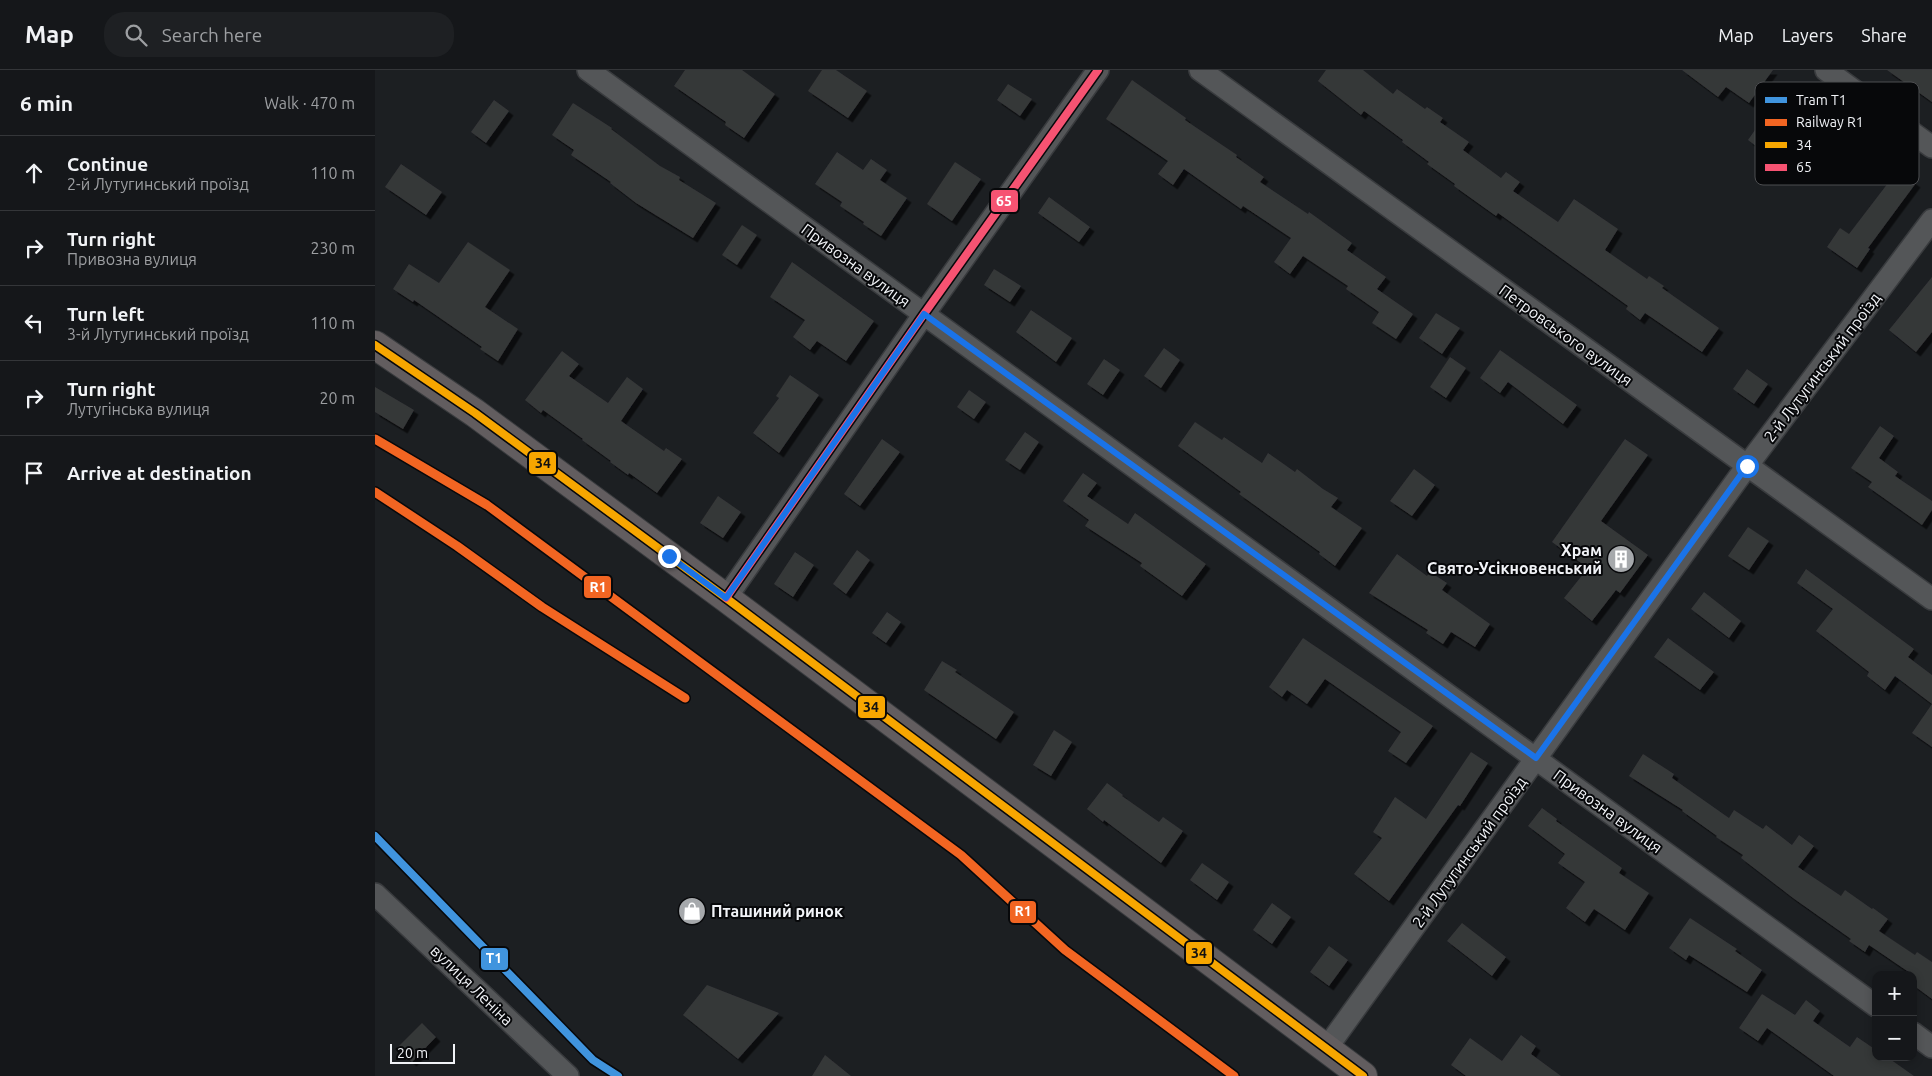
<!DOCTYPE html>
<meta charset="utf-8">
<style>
body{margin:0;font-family:Ubuntu,sans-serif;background:#1e2023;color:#f1f3f6}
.controls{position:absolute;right:15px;bottom:15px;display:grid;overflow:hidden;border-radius:10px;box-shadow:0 2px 8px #0003}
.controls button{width:45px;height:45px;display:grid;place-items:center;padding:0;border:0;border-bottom:1px solid #343639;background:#15171a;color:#f1f3f6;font:25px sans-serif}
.scale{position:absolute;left:15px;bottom:12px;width:65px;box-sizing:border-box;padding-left:5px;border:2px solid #f1f3f7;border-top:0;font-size:14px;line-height:18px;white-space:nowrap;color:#f1f3f7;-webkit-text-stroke:4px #07080a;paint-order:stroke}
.stop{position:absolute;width:15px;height:15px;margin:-11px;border:4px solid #1a73e8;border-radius:50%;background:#fff}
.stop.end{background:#1a73e8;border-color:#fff;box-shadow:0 1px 5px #0008}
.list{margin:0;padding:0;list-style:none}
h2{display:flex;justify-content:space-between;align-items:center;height:65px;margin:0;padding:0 20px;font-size:21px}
h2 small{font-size:16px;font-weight:400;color:#9d9fa2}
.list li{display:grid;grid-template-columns:32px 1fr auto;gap:15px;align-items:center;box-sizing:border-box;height:75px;padding:0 20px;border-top:1px solid #343639}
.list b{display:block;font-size:19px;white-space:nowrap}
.list p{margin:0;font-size:16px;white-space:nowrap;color:#9d9fa2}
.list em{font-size:16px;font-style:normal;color:#9d9fa2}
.icon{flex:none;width:28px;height:28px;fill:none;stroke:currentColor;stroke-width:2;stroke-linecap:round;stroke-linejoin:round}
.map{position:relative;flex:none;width:1557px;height:1006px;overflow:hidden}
header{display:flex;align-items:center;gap:30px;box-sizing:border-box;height:70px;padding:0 25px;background:#15171a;border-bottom:1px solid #343639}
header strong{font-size:24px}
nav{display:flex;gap:28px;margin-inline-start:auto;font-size:18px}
.search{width:350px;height:45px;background:#1e2023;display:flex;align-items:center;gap:12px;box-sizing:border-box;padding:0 18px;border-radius:20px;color:#9d9fa2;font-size:19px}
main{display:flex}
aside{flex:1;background:#15171a}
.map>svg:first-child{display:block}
.building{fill:#363739;filter:url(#shadow)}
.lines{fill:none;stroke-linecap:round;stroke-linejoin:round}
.minor-casing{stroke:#393b3e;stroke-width:24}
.primary-casing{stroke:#393b3e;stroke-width:30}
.minor{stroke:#545658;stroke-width:21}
.primary{stroke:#625d5f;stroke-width:28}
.bus-1-casing{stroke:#07080a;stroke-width:11}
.bus-2-casing{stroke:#07080a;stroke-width:11}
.bus-1{stroke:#f7a600;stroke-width:8}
.bus-2{stroke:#f65372;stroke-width:8}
.rail-1-casing{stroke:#07080a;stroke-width:12}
.rail-1{stroke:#f26522;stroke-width:9}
.tram-1-casing{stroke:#07080a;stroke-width:11}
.tram-1{stroke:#4094de;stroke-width:8}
.route{stroke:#1a73e8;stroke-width:6}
.labels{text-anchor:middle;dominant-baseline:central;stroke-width:4;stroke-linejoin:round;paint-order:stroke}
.street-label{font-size:16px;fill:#f1f3f7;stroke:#07080a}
.poi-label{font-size:16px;font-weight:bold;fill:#f1f3f7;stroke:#07080a;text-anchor:end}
.key{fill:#07080a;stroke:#4d4e51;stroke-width:1}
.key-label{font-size:14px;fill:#f1f3f7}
.line-badge{stroke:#07080a;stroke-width:2}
.badge-label{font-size:14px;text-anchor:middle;font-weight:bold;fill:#fff}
.pale-badge-label{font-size:14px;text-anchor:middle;font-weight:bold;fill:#111}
</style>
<header>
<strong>Map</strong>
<div class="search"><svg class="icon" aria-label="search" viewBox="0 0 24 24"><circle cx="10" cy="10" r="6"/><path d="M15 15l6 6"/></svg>Search here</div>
<nav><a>Map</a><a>Layers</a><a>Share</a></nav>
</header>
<main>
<aside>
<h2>6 min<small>Walk · 470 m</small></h2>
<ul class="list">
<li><svg class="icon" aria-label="ahead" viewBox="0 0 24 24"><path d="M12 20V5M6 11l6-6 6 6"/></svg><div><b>Continue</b><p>2-й Лутугинський проїзд</p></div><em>110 m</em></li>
<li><svg class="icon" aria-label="right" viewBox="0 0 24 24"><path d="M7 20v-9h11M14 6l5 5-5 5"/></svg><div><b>Turn right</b><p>Привозна вулиця</p></div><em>230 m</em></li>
<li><svg class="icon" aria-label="left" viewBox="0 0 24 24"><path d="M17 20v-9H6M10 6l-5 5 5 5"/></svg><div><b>Turn left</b><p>3-й Лутугинський проїзд</p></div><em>110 m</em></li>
<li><svg class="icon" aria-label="right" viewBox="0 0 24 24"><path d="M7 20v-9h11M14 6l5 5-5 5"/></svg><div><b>Turn right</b><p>Лутугінська вулиця</p></div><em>20 m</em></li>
<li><svg class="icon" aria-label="arrive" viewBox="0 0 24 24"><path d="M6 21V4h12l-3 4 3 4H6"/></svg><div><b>Arrive at destination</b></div></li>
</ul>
</aside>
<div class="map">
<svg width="1557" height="1006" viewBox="0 0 1557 1006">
<defs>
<filter id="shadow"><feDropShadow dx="4.5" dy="4.5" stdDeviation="0" flood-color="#0009"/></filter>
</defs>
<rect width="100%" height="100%" fill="#1c1f22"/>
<!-- building -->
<path class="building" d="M 310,0 L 367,0 L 400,24 L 369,68 L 350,55 L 351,52 L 299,16 Z
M 447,0 L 461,0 L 492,21 L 473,48 L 433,21 Z
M 951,0 L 988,0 L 1018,24 L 1022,19 L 1050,39 L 1052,37 L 1068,48 L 1065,52 L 1094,72 L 1088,80 L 1126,108 L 1131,102 L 1145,112 L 1138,121 L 1183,152 L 1199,129 L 1243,159 L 1230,180 L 1272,209 L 1274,206 L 1289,216 L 1287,218 L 1344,258 L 1327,282 L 1270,243 L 1265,250 L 1251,239 L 1253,236 L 1123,143 L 1121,146 L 1079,116 L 1080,114 L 1052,94 L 1054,92 L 1027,72 L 1028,70 L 989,41 L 986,45 L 943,11 Z
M 1307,0 L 1398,0 L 1374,33 L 1351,17 L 1343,27 Z
M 1512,0 L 1557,0 L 1557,32 Z
M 757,10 L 811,48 L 810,50 L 862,85 L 861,87 L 889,107 L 885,112 L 933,144 L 934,142 L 977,173 L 972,180 L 1011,207 L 1002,219 L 1038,244 L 1021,269 L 997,253 L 1004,242 L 971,219 L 973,216 L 928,186 L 915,204 L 899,192 L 916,168 L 868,136 L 866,139 L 809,99 L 798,115 L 783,104 L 793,91 L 731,49 Z
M 633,14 L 657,29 L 645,46 L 622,30 Z
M 119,30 L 134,41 L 111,73 L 96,62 Z
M 198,33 L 237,58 L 236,59 L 285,96 L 305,107 L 304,110 L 341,133 L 318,168 L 261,133 L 235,113 L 236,112 L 196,85 L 199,80 L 177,65 Z
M 1396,37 L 1412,49 L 1389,82 L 1373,70 Z
M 462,82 L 488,100 L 496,89 L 512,100 L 505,110 L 532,128 L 506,166 L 488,154 L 489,152 L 465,136 L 467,132 L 440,114 Z
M 580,92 L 606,109 L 577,151 L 552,134 Z
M 26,94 L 67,122 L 51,145 L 10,117 Z
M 1523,100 L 1541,113 L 1493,178 L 1495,179 L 1482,198 L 1452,177 L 1465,158 L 1474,164 Z
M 674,127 L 715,157 L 704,172 L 663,143 Z
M 367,155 L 382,165 L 362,195 L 347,185 Z
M 93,172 L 135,200 L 110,237 L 143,259 L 123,291 L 105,279 L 107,277 L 39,230 L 38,232 L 18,219 L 34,194 L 64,213 Z
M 417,192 L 499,251 L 471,291 L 442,271 L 435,280 L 418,267 L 430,250 L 395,227 Z
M 619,199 L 646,216 L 635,232 L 609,215 Z
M 1557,207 L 1557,262 L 1541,282 L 1514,260 Z
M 656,240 L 697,268 L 681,292 L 641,262 Z
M 1061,243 L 1085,258 L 1067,284 L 1044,268 Z
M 789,278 L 805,290 L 786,318 L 769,306 Z
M 1125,280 L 1202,335 L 1188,354 L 1133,312 L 1125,323 L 1105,308 Z
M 187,281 L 204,294 L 194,306 L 233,333 L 252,307 L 268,319 L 246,351 L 289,381 L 291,378 L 307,389 L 282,423 L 254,403 L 253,405 L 235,392 L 236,391 L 207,370 L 208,369 L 168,340 L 166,343 L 150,330 Z
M 1075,287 L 1091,298 L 1071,328 L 1055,317 Z
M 729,289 L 745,300 L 728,325 L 712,314 Z
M 1372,299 L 1393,314 L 1379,334 L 1358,319 Z
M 415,305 L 444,325 L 404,383 L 378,363 L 404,328 L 401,326 Z
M 0,317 L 39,340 L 28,359 L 0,342 Z
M 594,320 L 611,332 L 599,349 L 582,337 Z
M 820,352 L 847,370 L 849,367 L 887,393 L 893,383 L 920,402 L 922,399 L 948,419 L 963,428 L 956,437 L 987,458 L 960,496 L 944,484 L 945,482 L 864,424 L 866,422 L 803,376 Z
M 1505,356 L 1519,366 L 1504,388 L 1523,402 L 1520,406 L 1557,431 L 1557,440 L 1547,455 L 1493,417 L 1497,412 L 1476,398 Z
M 650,362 L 664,372 L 645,400 L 630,390 Z
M 507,369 L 525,382 L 485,436 L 469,424 Z
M 1250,369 L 1273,385 L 1226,451 L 1273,485 L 1245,523 L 1241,520 L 1217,551 L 1189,528 L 1213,498 L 1177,472 Z
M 1039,399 L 1060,415 L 1037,446 L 1015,431 Z
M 708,403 L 722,413 L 712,426 L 753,454 L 760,443 L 831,494 L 807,526 L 765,496 L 767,493 L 710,456 L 714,450 L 688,431 Z
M 343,426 L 366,442 L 348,468 L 325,453 Z
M 1373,457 L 1394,471 L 1374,500 L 1353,486 Z
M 482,480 L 495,490 L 471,524 L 458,514 Z
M 420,482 L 439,495 L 418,527 L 399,514 Z
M 1022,484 L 1052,506 L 1055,502 L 1072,513 L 1067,520 L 1115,554 L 1100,577 L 1076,562 L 1068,574 L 1051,563 L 1053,560 L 994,523 Z
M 1431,499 L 1539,579 L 1533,587 L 1557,605 L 1557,634 L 1520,606 L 1510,620 L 1492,606 L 1494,602 L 1441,561 L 1458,539 L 1422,513 Z
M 1329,522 L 1366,551 L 1354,568 L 1316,539 Z
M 512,542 L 526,552 L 511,573 L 497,563 Z
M 928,568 L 1058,656 L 1031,693 L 1013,681 L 1026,662 L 950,609 L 932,634 L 912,620 L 907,627 L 894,617 Z
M 1293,568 L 1339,602 L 1325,620 L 1279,587 Z
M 567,591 L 582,600 L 580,602 L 639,642 L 621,669 L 549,620 Z
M 1557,634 L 1557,677 L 1537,663 Z
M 679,660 L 697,672 L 676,706 L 658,695 Z
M 1096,682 L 1113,693 L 1085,736 L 1083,735 L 1014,831 L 979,804 L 1007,768 L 998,762 L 1020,727 L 1051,749 Z
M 1268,684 L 1299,704 L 1297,708 L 1354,748 L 1359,740 L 1388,759 L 1391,755 L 1417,775 L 1424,765 L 1439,776 L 1423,797 L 1466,826 L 1470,820 L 1497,839 L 1498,838 L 1513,849 L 1504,861 L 1540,885 L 1542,882 L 1557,892 L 1557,929 L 1538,915 L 1538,905 L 1494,875 L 1490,882 L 1474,871 L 1476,869 L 1418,828 L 1366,788 L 1368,785 L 1341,767 L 1342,766 L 1307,741 L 1308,740 L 1254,706 Z
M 732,713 L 748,725 L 747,726 L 784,752 L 788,747 L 808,761 L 786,793 L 729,750 L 728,752 L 712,739 Z
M 1167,738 L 1182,749 L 1181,751 L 1247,798 L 1244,803 L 1274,823 L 1250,860 L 1219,839 L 1210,852 L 1191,838 L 1210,812 L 1183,793 L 1190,784 L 1153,756 Z
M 827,793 L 854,812 L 842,830 L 815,810 Z
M 897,833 L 916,847 L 897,874 L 878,860 Z
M 1315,848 L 1362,879 L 1360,881 L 1387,900 L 1372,922 L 1314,885 L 1311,890 L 1294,878 Z
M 1087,853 L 1131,887 L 1117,906 L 1072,871 Z
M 954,876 L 973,890 L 954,916 L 935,902 Z
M 332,915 L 404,943 L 363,989 L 308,945 Z
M 1387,924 L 1420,945 L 1431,930 L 1445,941 L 1438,951 L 1475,977 L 1482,967 L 1501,980 L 1501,987 L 1512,987 L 1539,1006 L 1459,1006 L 1392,958 L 1383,971 L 1364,958 Z
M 47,953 L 61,967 L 37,992 L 22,978 Z
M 1146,965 L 1161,976 L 1156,984 L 1186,1006 L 1091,1006 L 1076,995 L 1095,968 L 1127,991 Z
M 450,985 L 476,1006 L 437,1006 Z"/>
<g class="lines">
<!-- minor casing -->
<g class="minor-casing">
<path id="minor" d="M 213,0 L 1501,936
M 825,0 L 1557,529
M 1451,0 L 1557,77
M 351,528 L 549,244 L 723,0
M 0,824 L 193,1006
M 1538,963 L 1557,977
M 951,979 L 1372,396 L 1557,150"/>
</g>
<!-- primary casing -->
<g class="primary-casing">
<path id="primary" d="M 0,275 L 100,343 L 351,528 L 988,1006"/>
</g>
<!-- minor -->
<use href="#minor" class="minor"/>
<!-- primary -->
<use href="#primary" class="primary"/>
<!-- bus-1 casing -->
<g class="bus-1-casing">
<path id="bus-1" d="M 0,275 L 100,343 L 351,528 L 988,1006"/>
</g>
<!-- bus-2 casing -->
<g class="bus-2-casing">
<path id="bus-2" d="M 351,528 L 549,244 L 723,0"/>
</g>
<!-- bus-1 -->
<use href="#bus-1" class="bus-1"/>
<!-- bus-2 -->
<use href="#bus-2" class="bus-2"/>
<!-- rail-1 casing -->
<g class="rail-1-casing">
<path id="rail-1" d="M 0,369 L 112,435 L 586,785 L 690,880 L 859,1006
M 0,422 L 82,476 L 167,537 L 310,628"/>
</g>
<!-- rail-1 -->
<use href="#rail-1" class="rail-1"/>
<!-- tram-1 casing -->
<g class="tram-1-casing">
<path id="tram-1" d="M 0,766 L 218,990 L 243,1006"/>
</g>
<!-- tram-1 -->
<use href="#tram-1" class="tram-1"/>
</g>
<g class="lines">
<!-- route -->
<path class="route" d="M 294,486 L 351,528 L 549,244 L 1161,688 L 1372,396"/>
</g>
<!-- icons -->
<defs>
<g id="building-disc" transform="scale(1.4375)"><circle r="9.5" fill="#a6a9ac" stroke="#07080a"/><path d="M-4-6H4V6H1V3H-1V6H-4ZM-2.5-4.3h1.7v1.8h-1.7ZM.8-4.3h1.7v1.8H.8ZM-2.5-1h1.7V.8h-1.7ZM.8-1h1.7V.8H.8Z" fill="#fff"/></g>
<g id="shop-disc" transform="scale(1.4375)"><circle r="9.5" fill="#a6a9ac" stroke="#07080a"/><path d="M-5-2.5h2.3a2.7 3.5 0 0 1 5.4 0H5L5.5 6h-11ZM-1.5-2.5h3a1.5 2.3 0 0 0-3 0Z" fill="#fff"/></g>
</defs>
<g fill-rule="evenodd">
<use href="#building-disc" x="1246" y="489"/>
<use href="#shop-disc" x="317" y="841"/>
</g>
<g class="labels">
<!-- street labels -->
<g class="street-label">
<text transform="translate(481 195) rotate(36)">Привозна вулиця</text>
<text transform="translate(1191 265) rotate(36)">Петровського вулиця</text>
<text transform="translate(1447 297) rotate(-53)">2-й Лутугинський проїзд</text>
<text transform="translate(1233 741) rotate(36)">Привозна вулиця</text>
<text transform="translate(1094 782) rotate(-54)">2-й Лутугинський проїзд</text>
<text transform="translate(97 915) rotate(44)">вулиця Леніна</text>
</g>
<!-- poi labels -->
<g class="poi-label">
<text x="1227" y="480">Храм<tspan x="1227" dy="18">Свято-Усікновенський</tspan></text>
<text x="336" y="841" text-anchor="start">Пташиний ринок</text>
</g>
</g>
<!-- legend -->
<rect x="1380" y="12" width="164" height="103" rx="8" class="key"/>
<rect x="1390" y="27" width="22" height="6" fill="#4094de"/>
<rect x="1390" y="49" width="22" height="7" fill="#f26522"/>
<rect x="1390" y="72" width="22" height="6" fill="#f7a600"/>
<rect x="1390" y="94" width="22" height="7" fill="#f65372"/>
<g class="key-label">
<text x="1421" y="35">Tram T1</text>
<text x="1421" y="57">Railway R1</text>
<text x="1421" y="80">34</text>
<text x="1421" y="102">65</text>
</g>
<g class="line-badge">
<rect x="615" y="119" width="29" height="24" rx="5" fill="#f65372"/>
<rect x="153" y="381" width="29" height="24" rx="5" fill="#f7a600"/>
<rect x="208" y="505" width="29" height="24" rx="5" fill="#f26522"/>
<rect x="482" y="625" width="29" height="24" rx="5" fill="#f7a600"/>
<rect x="634" y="830" width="28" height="24" rx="5" fill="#f26522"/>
<rect x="810" y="871" width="28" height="24" rx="5" fill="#f7a600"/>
<rect x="105" y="877" width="29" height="24" rx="5" fill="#4094de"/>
</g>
<g class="badge-label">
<text x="629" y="136">65</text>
<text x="223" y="522">R1</text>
<text x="648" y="846">R1</text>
<text x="119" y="893">T1</text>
</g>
<g class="pale-badge-label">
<text x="168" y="398">34</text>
<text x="496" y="642">34</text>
<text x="824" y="888">34</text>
</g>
</svg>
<div class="controls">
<button>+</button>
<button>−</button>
</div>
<div class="scale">20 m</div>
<div class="stop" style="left:1372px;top:396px"></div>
<div class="stop end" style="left:294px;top:486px"></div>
</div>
</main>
